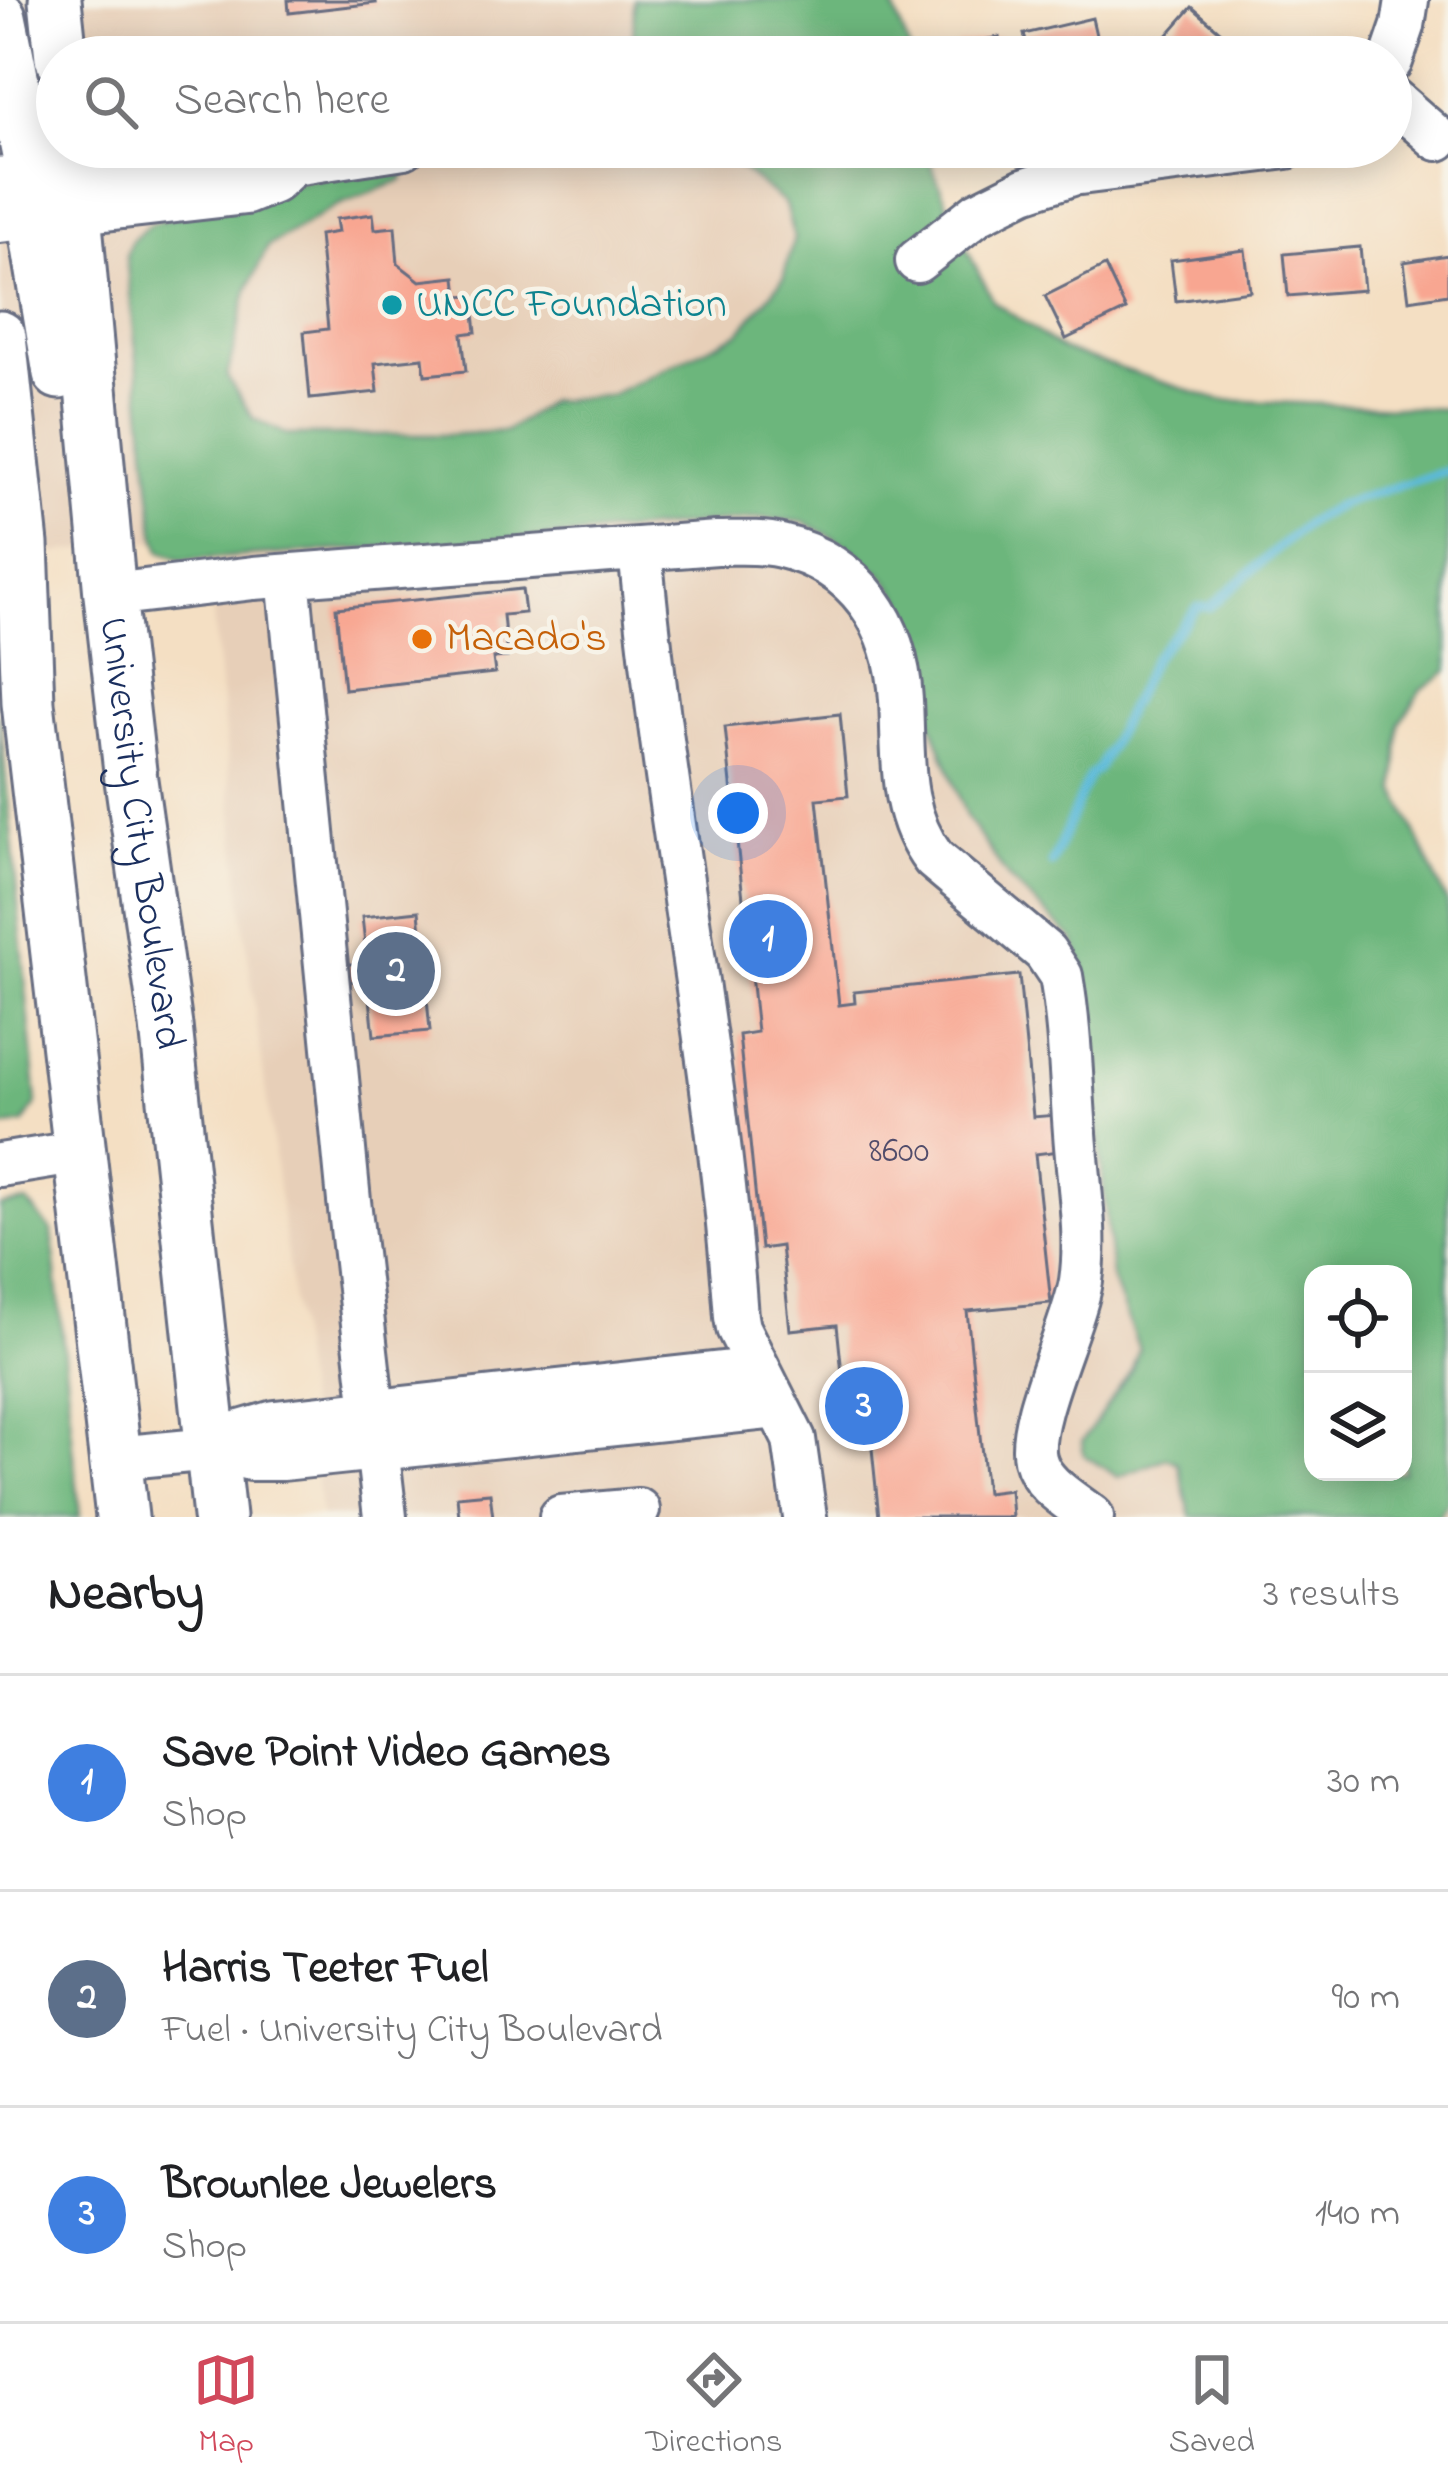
<!DOCTYPE html>
<meta charset="utf-8">
<style>
body{margin:0;font-family:"Indie Flower",sans-serif;background:#f2f2f2;color:#202124}
.controls{position:absolute;right:36px;bottom:36px;display:grid;overflow:hidden;border-radius:24px;box-shadow:0 6px 30px #0003}
.controls button{width:108px;height:108px;display:grid;place-items:center;padding:0;border:0;border-bottom:3px solid #e0e0e0;background:#fff;color:#202124;font:60px sans-serif}
.you{position:absolute;left:738px;top:813px;width:42px;height:42px;margin:-30px;border:9px solid #fff;border-radius:50%;background:#1a73e8;box-shadow:0 0 0 18px #1a73e833}
.badge{display:grid;place-items:center;width:78px;height:78px;border-radius:50%;background:#d1495b;color:#fff;font-size:39px;font-weight:700}
.pin{position:absolute;translate:-50% -50%;border:6px solid #fff;box-shadow:0 3px 12px #0006}
.list{margin:0;padding:0;list-style:none}
h2{display:flex;justify-content:space-between;align-items:center;height:156px;margin:0;padding:0 48px;font-size:51px}
h2 small{font-size:39px;font-weight:400;color:#757577}
.list li{display:grid;grid-template-columns:78px 1fr auto;gap:36px;align-items:center;box-sizing:border-box;height:216px;padding:0 48px;border-top:3px solid #e0e0e0}
.list b{display:block;font-size:45px;white-space:nowrap}
.list p{margin:0;font-size:39px;white-space:nowrap;color:#757577}
.list em{font-size:39px;font-style:normal;color:#757577}
.icon{flex:none;width:66px;height:66px;fill:none;stroke:currentColor;stroke-width:2;stroke-linecap:round;stroke-linejoin:round}
.map{position:relative;flex:none;width:1448px;height:1517px;overflow:hidden}
.search{position:absolute;background:#fff;box-shadow:0 6px 30px #0003;left:36px;right:36px;top:36px;height:132px;display:flex;align-items:center;gap:30px;box-sizing:border-box;padding:0 42px;border-radius:66px;color:#757577;font-size:45px}
.sheet{height:804px;background:#fff}
nav{display:flex;justify-content:space-around;align-items:center;box-sizing:border-box;height:168px;border-top:3px solid #e0e0e0;background:#fff;font-size:33px;color:#757577}
nav a{display:grid;justify-items:center;gap:6px}
nav .on{color:#d1495b}
.map>svg:first-child{display:block}
.built{fill:#e7cfb8;fill-rule:evenodd}
.forest{fill:#6cb67c;stroke:#44726d;stroke-width:3;fill-rule:evenodd}
.lines{fill:none;stroke-linecap:round;stroke-linejoin:round}
.stream{stroke:#5bbad9;stroke-width:9}
.building{fill:#f8a691}
.minor-casing{stroke:#676d81;stroke-width:48}
.major-casing{stroke:#676d81;stroke-width:57}
.minor{stroke:#fff;stroke-width:42}
.major{stroke:#fff;stroke-width:51}
.culture-dot{fill:#0f9aa8;stroke:#f7f3e8;stroke-width:4.5}
.food-dot{fill:#e8710a;stroke:#f7f3e8;stroke-width:4.5}
.labels{text-anchor:middle;dominant-baseline:central;stroke-width:9;stroke-linejoin:round;paint-order:stroke}
.number-label{font-size:36px;fill:#524d6b}
.culture-label{font-size:42px;fill:#0d838f;stroke:#f7f3e8;text-anchor:start}
.food-label{font-size:42px;fill:#c56008;stroke:#f7f3e8;text-anchor:start}
.street-label{font-size:42px;fill:#1b2f5e;stroke:#f7f3e8}
</style>
<div class="map">
<svg width="1448" height="1517" viewBox="0 0 1448 1517">
<rect width="100%" height="100%" fill="#f7f3e8"/>
<filter id="ink" filterUnits="userSpaceOnUse"><feTurbulence type="fractalNoise" baseFrequency=".00833" numOctaves="2"/><feDisplacementMap in="SourceGraphic" scale="24" xChannelSelector="R" yChannelSelector="G"/><feConvolveMatrix kernelMatrix="1 2 1 2 8 2 1 2 1" color-interpolation-filters="sRGB"/></filter>
<filter id="wash" filterUnits="userSpaceOnUse"><feTurbulence type="fractalNoise" baseFrequency=".004" numOctaves="4" result="noise"/><feDisplacementMap in="SourceGraphic" scale="48" xChannelSelector="R" yChannelSelector="G"/><feGaussianBlur stdDeviation="2.7" result="paint"/><feColorMatrix in="noise" values="0 0 0 0 0 0 0 0 0 0 0 0 0 0 0 0 0 1.4 0 .05"/><feComposite in="paint" operator="in"/></filter>
<g filter="url(#wash)">
<rect width="100%" height="100%" fill="#f4dfc3"/>
<!-- built -->
<path class="built" d="M 0,0 L 887,0 L 893,57 L 57,57 L 57,147 L 902,147 L 910,220 L 1448,1035 L 1448,1517 L 321,1517 L 245,932 L 205,536 L 0,559 ZM 1313,1274 L 1403,1274 L 1403,1472 L 1313,1472 Z"/>
<!-- forest -->
<path class="forest" d="M 634,0 L 891,0 L 912,57 L 633,57 Z
M 700,147 L 924,147 L 964,244 L 994,302 L 1063,350 L 1219,400 L 1448,409 L 1448,671 L 1422,689 L 1400,724 L 1396,790 L 1448,905 L 1448,1501 L 1437,1517 L 1191,1517 L 1178,1463 L 1167,1458 L 1118,1477 L 1084,1455 L 1082,1442 L 1132,1369 L 1139,1349 L 1112,1279 L 1083,966 L 1073,939 L 1009,879 L 966,816 L 932,724 L 914,634 L 904,602 L 884,576 L 850,547 L 804,522 L 761,518 L 579,535 L 182,560 L 161,551 L 155,533 L 126,256 L 131,242 L 150,224 L 305,180 L 404,162 L 403,180 L 338,205 L 268,246 L 247,291 L 227,377 L 253,418 L 288,435 L 448,435 L 506,431 L 550,401 L 610,395 L 740,332 L 783,279 L 794,238 L 785,204 L 740,168 ZM 1313,1274 L 1403,1274 L 1403,1472 L 1313,1472 Z
M 0,714 L 37,1103 L 24,1123 L 0,1128 Z
M 27,1202 L 52,1231 L 80,1517 L 0,1517 L 0,1206 Z"/>
<g class="lines">
<!-- stream -->
<path class="stream" d="M 1052,863 L 1089,776 L 1098,769 L 1154,657 L 1198,607 L 1210,607 L 1307,523 L 1341,504 L 1448,470"/>
</g>
<g id="blocks">
<!-- building -->
<path class="building" d="M 288,0 L 375,0 L 376,3 L 289,13 Z
M 1192,7 L 1221,32 L 1199,57 L 1169,57 L 1157,47 Z
M 1092,18 L 1101,57 L 1030,57 L 1024,34 Z
M 999,37 L 1003,57 L 958,57 L 956,45 Z
M 373,214 L 375,229 L 395,227 L 398,264 L 420,281 L 456,277 L 458,296 L 472,295 L 476,332 L 462,334 L 466,371 L 425,375 L 423,358 L 375,363 L 378,392 L 310,399 L 304,332 L 328,329 L 319,235 L 338,232 L 336,219 Z
M 1360,247 L 1364,290 L 1288,296 L 1284,254 Z
M 1245,250 L 1250,291 L 1176,301 L 1171,260 Z
M 1448,255 L 1448,294 L 1409,300 L 1404,262 Z
M 1105,266 L 1126,310 L 1066,339 L 1045,296 Z
M 522,589 L 525,613 L 503,615 L 507,657 L 493,658 L 495,673 L 344,689 L 336,608 Z
M 840,714 L 848,796 L 817,799 L 839,1005 L 855,1003 L 854,992 L 1019,975 L 1033,1117 L 1057,1115 L 1060,1151 L 1035,1154 L 1051,1303 L 967,1311 L 986,1493 L 1010,1490 L 1012,1517 L 879,1517 L 870,1429 L 848,1431 L 837,1325 L 790,1330 L 781,1246 L 761,1249 L 739,1035 L 757,1032 L 725,727 Z
M 419,911 L 430,1031 L 374,1036 L 368,980 L 344,982 L 343,965 L 367,962 L 362,917 Z
M 490,1493 L 493,1517 L 459,1517 L 457,1496 Z"/>
</g>
</g>
<g filter="url(#ink)">
<use href="#blocks" fill-opacity="0" stroke="#676d81" stroke-width="3"/>
<g class="lines">
<!-- minor casing -->
<g class="minor-casing">
<path id="minor" d="M 1391,61 L 1403,26 L 1407,0
M 1391,98 L 1438,139
M 41,175 L 248,161 L 293,164 L 404,147
M 0,221 L 246,193 L 273,182 L 293,164
M 917,261 L 978,213 L 1024,190 L 1072,174 L 1287,147
M 640,549 C 663,806 718,1060 736,1317 L 738,1328 L 794,1439 L 805,1517
M 288,576 L 349,1201 L 385,1517
M 110,595 L 254,578 L 717,543 C 738,543 761,541 781,546 C 858,564 897,625 901,700 C 904,757 898,811 934,859 L 1045,952 L 1061,976 C 1070,1027 1071,1081 1075,1133 C 1078,1179 1088,1235 1081,1281 C 1074,1326 1026,1420 1035,1459 C 1041,1485 1072,1501 1092,1517
M 0,1165 L 81,1152
M 758,1369 L 275,1422 L 234,1434 L 212,1449 L 250,1459 L 282,1459 L 778,1407
M 115,1458 L 212,1449
M 561,1517 L 638,1510"/>
</g>
<!-- major casing -->
<g class="major-casing">
<g id="major">
<path d="M 55,0 L 61,57"/>
<path d="M 0,17 L 34,185 L 45,203 L 59,210"/>
<path id="s1" d="M 69,147 L 110,595 L 131,780 L 166,1026 L 219,1517"/>
<path d="M 0,183 L 17,192 L 32,211 L 59,373"/>
<path d="M 0,337 L 22,544 L 28,703 L 122,1517"/>
</g>
</g>
<!-- minor -->
<use href="#minor" class="minor"/>
<!-- major -->
<use href="#major" class="major"/>
</g>
</g>
<!-- markers -->
<circle class="culture-dot" cx="392" cy="305" r="12"/>
<circle class="food-dot" cx="422" cy="639" r="12"/>
<g class="labels">
<!-- number labels -->
<g class="number-label">
<text x="899" y="1152">8600</text>
</g>
<!-- culture labels -->
<g class="culture-label">
<text x="416" y="305">UNCC Foundation</text>
</g>
<!-- food labels -->
<g class="food-label">
<text x="446" y="639">Macado's</text>
</g>
<!-- street labels -->
<g class="street-label">
<text stroke="none"><textPath href="#s1" startOffset="690">University City Boulevard</textPath></text>
</g>
</g>
</svg>
<div class="controls">
<button><svg class="icon" aria-label="locate" viewBox="0 0 24 24"><circle cx="12" cy="12" r="6"/><path d="M12 2v4M12 18v4M2 12h4M18 12h4"/></svg></button>
<button><svg class="icon" aria-label="layers" viewBox="0 0 24 24"><path d="M12 4l9 5-9 5-9-5zM3 14l9 5 9-5"/></svg></button>
</div>
<div class="you"></div>
<div class="pin badge" style="left:768px;top:939px;background:#3f7fe0">1</div>
<div class="pin badge" style="left:396px;top:971px;background:#5c6f8a">2</div>
<div class="pin badge" style="left:864px;top:1406px;background:#3f7fe0">3</div>
<div class="search"><svg class="icon" aria-label="search" viewBox="0 0 24 24"><circle cx="10" cy="10" r="6"/><path d="M15 15l6 6"/></svg>Search here</div>
</div>
<section class="sheet">
<h2>Nearby<small>3 results</small></h2>
<ul class="list">
<li><span class="badge" style="background:#3f7fe0">1</span><div><b>Save Point Video Games</b><p>Shop</p></div><em>30 m</em></li>
<li><span class="badge" style="background:#5c6f8a">2</span><div><b>Harris Teeter Fuel</b><p>Fuel · University City Boulevard</p></div><em>90 m</em></li>
<li><span class="badge" style="background:#3f7fe0">3</span><div><b>Brownlee Jewelers</b><p>Shop</p></div><em>140 m</em></li>
</ul>
</section>
<nav>
<a class="on"><svg class="icon" aria-label="map" viewBox="0 0 24 24"><path d="M3 6l6-2 6 2 6-2v14l-6 2-6-2-6 2zM9 4v14M15 6v14"/></svg>Map</a>
<a><svg class="icon" aria-label="directions" viewBox="0 0 24 24"><path d="M12 3l9 9-9 9-9-9zM9 14v-3h6M13 9l2 2-2 2"/></svg>Directions</a>
<a><svg class="icon" aria-label="saved" viewBox="0 0 24 24"><path d="M7 4h10v16l-5-4-5 4z"/></svg>Saved</a>
</nav>
